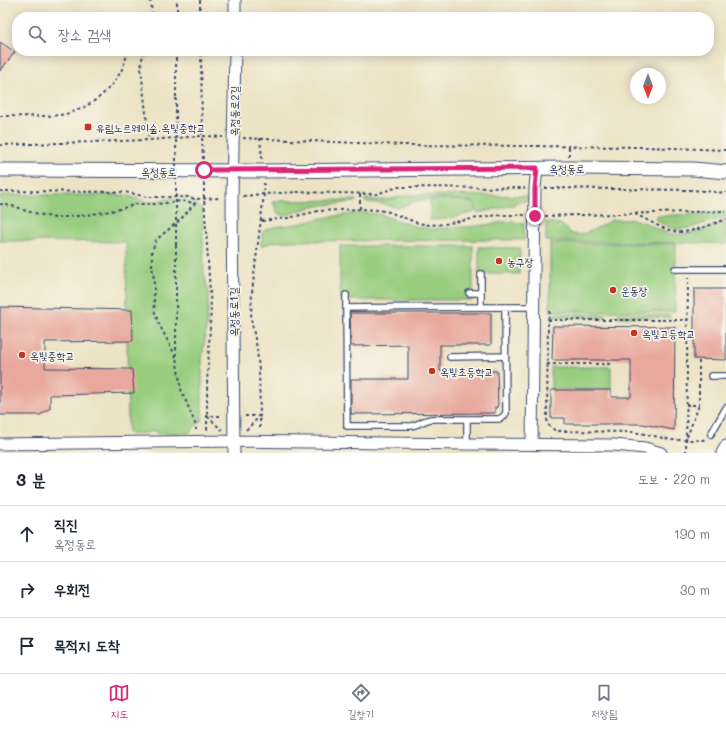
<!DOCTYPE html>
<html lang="ko">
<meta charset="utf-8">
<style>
body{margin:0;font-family:Mali,"Poor Story",sans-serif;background:#f6f6f7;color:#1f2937}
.compass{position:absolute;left:630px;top:68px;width:36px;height:36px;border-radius:50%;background:#fff;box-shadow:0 2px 10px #0003;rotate:180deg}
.stop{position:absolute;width:12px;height:12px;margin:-9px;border:3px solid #db2777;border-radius:50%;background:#fff}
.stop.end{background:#db2777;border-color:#fff;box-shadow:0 1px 4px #0008}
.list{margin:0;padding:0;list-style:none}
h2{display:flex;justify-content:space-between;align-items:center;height:52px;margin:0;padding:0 16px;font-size:17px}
h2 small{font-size:13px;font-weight:400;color:#747a83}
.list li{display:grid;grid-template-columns:26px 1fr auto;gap:12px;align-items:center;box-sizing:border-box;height:56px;padding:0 16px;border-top:1px solid #e0e1e3}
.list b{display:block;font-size:15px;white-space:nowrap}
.list p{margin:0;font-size:13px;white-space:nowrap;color:#747a83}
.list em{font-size:13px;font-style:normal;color:#747a83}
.icon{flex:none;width:22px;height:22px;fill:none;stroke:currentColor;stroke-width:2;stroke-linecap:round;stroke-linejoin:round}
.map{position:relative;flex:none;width:726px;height:453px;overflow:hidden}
.search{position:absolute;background:#fff;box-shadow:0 2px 10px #0003;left:12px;right:12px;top:12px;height:44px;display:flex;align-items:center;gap:10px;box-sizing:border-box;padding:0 14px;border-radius:16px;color:#747a83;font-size:15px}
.sheet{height:220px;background:#fff}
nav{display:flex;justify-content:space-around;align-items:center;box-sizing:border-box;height:56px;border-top:1px solid #e0e1e3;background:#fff;font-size:11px;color:#747a83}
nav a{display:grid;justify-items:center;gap:2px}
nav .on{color:#db2777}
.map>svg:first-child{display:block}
.green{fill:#98cd7f;stroke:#5a7e6e}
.building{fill:#e8a89d}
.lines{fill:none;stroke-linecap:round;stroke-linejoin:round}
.service-casing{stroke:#3a4a6d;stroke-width:8}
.minor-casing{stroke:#3a4a6d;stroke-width:13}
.tertiary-casing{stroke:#3a4a6d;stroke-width:15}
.path{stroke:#3a4a6d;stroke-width:2;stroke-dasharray:3 3;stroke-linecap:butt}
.service{stroke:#fff;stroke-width:5.5}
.minor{stroke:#fff;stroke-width:11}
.tertiary{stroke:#fff;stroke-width:13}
.path-bridge{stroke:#3a4a6d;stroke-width:2;stroke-dasharray:3 3;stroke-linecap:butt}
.route{stroke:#db2777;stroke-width:5}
.poi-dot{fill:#c8321e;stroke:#f7f3e8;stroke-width:1.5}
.labels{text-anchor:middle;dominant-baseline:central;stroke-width:3.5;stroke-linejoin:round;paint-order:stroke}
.street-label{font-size:11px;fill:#1b2f5e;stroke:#f7f3e8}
.poi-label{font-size:11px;fill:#1b2f5e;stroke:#f7f3e8;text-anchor:start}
</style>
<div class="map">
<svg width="726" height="453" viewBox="0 0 726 453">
<rect width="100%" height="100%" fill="#f7f3e8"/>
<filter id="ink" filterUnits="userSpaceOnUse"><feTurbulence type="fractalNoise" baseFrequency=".025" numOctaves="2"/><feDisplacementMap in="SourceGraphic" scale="8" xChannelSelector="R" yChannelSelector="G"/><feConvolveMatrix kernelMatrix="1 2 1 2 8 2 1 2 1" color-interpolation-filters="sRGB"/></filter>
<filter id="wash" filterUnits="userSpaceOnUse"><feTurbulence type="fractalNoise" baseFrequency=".012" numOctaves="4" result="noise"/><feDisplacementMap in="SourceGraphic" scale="16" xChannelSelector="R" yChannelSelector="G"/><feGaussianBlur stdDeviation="0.9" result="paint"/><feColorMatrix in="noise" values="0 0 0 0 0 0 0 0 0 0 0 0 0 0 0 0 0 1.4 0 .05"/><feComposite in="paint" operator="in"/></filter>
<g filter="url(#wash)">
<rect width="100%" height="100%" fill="#ece3c4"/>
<!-- green -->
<path class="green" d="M 0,195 L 125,195 L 147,202 L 170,198 L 188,197 L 202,209 L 204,273 L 209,294 L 207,324 L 202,359 L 202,420 L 189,433 L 157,434 L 156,431 L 131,435 L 128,432 L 126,242 L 0,241 Z
M 408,195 L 527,196 L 528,201 L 515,202 L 514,205 L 477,213 L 476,206 L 474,203 L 470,201 L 440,198 L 415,201 L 399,208 L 383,204 L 365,202 L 365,199 L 384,200 L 397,198 Z
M 440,199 C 446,200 467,200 472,203 C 475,205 475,209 475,212 L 446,219 L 430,220 L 430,200 Z
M 356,200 L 356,202 L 324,205 L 308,208 L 287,215 L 280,215 L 278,213 L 272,201 Z
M 726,212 L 726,217 L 690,228 L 682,229 L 676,229 L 670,227 L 657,221 L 655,219 L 655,217 L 658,216 Z
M 359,213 L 379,214 L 417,227 L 431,229 L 478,226 L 511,221 L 524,224 L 524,240 L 286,241 L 273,242 L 261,246 L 263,231 L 274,227 L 298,224 L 322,218 Z
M 612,220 C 622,220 633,218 643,222 C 651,225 659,231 668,233 C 687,238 708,227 726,222 L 726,244 L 703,243 L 546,241 L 546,222 L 561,224 L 572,234 L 579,235 L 591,231 Z
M 550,243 L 676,244 L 675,312 L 550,311 Z
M 340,246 L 473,246 L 473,300 L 340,300 Z
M 479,247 L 520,248 L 519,274 L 479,274 Z
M 554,314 L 606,314 L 606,318 L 554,317 Z
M 618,314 L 670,315 L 670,318 L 618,317 Z
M 551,367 L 611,367 L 611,390 L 551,390 Z"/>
<g id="blocks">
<!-- building -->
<path class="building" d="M 0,42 L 15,52 L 0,71 Z
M 694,289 L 726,289 L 726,360 L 694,359 Z
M 0,307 L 132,310 L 133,341 L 45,342 L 45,368 L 132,369 L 134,393 L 50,395 L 50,408 L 40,415 L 0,415 Z
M 350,313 L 491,313 L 491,345 L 440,345 L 440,371 L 497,371 L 498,407 L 495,407 L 495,413 L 351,414 L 351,379 L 408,379 L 408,345 L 351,346 Z
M 553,326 L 675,327 L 674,430 L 643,424 L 565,424 L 565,418 L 551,418 L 551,390 L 611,390 L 611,397 L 631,397 L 631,360 L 552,360 Z"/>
</g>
</g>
<g filter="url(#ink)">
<use href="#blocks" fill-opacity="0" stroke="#3a4a6d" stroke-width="1"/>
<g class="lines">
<!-- service casing -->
<g class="service-casing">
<path id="service" d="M 675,269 L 726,269
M 481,274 L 481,307
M 469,293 L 481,293
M 346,295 L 346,308
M 505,307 L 506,413 L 503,417 L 499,419 L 431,419 C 424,420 418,425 411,426 L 347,426 L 346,308 C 409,307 471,307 534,307
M 450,357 L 505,356
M 711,376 L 726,376
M 711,434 L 726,408
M 467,444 L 467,419"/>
</g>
<!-- minor casing -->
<g class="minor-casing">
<path id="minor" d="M 235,0 L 235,17
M 0,444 L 234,441 L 467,444 L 614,445 L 645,448 L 661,453
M 532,444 L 535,188 L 537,168
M 234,453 L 232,197 L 235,51
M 722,453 L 726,446"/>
</g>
<!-- tertiary casing -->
<g class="tertiary-casing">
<path id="tertiary" d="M 0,170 L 263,171 L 569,168 L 693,169 L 726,172"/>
</g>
<!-- path -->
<path class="path" d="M 150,0 L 153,17
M 200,0 L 200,17
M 177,17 L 177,0
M 144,51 L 142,59 L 141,69 L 149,140
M 176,97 L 176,51
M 0,116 C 20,116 40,117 59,115 C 85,112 111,92 122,69 C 125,63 126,57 128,51
M 243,138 L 404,145 L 646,147 L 726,150
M 260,138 L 262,159
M 0,145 L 149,140 L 202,136 L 201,51
M 569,156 L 569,147
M 203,159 L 202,136 L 223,137
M 204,183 L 204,198 L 211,309 L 207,384 L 207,416 L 222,430
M 545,188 L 692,190 L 726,193
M 0,191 L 125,192 L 147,197 L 188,197 L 195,199 L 221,198
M 360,194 L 360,209
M 243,196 L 264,194 L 264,183
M 0,204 L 17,207 L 26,211 L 55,218 L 86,215 L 116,210 L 137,204 L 157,204 L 181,201 L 195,203
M 635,214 C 648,220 663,230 678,232 C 691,233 713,224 726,219
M 545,216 L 726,211
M 262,221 L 288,218 L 318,211 L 360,209 L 378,210 L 389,212 L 418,223 L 430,225 L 444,224 L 489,216 L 503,215 L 525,215
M 176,245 L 176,357 L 181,389 L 196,426 L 196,430
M 550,311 L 548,320 L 547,419 C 548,427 552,430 560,431 L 632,432 L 645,434 L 672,440 L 703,440 L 705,439
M 548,320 L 687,320
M 176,357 L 159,324 L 155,313 L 154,303 L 154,280 L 152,265 L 152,251 L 156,240 L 181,219 L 195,203 L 195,199
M 547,364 L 613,364
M 686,405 L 699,405 L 699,359
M 245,416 L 260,416 L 260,431
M 207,430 L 207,416 L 223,416
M 246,430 L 260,416 L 259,371 L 257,348 L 251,319 L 252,292 L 264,194 L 297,192 L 376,194 L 398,187 L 525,188
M 687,437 L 699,405
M 686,453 L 688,278"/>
<!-- service -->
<use href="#service" class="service"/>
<!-- minor -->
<use href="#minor" class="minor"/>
<!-- tertiary -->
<use href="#tertiary" class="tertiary"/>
<!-- path-bridge -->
<path class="path-bridge" d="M 176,245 L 176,97"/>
</g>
</g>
<g class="lines" filter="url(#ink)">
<!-- route -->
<path class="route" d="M 204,170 L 537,168 L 535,188 L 535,216"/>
</g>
<!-- markers -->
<g class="poi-dot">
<rect x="84" y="123" width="8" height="8" rx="2"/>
<circle cx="499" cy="261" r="4"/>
<circle cx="613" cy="290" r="4"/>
<circle cx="634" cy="333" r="4"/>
<circle cx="22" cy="355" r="4"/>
<circle cx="432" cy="371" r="4"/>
</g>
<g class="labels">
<!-- street labels -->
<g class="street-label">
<text transform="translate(234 111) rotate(-89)">옥정동로2길</text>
<text x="567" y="168">옥정동로</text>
<text x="159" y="171">옥정동로</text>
<text transform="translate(233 312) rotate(-90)">옥정동로1길</text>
</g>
<!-- poi labels -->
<g class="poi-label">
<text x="96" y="127">유림노르웨이숲.옥빛중학교</text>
<text x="507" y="261">농구장</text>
<text x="621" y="290">운동장</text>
<text x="642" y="333">옥빛고등학교</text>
<text x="30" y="355">옥빛중학교</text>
<text x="440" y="371">옥빛초등학교</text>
</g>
</g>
</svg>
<svg class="compass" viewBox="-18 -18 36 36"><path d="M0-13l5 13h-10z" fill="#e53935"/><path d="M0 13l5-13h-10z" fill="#747a83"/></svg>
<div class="stop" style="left:204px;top:170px"></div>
<div class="stop end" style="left:535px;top:216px"></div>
<div class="search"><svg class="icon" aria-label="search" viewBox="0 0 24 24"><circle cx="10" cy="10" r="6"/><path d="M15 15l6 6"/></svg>장소 검색</div>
</div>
<section class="sheet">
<h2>3 분<small>도보 · 220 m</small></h2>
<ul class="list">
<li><svg class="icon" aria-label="ahead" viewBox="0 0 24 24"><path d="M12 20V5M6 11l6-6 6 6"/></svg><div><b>직진</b><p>옥정동로</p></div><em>190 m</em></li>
<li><svg class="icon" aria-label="right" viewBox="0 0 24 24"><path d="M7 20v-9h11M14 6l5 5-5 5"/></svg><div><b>우회전</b></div><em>30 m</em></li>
<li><svg class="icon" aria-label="arrive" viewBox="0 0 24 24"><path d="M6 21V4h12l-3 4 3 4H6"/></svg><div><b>목적지 도착</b></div></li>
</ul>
</section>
<nav>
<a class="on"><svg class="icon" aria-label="map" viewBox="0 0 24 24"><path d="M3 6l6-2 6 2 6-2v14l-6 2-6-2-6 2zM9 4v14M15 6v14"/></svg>지도</a>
<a><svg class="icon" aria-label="directions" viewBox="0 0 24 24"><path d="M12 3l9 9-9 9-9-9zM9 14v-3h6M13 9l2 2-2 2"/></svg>길찾기</a>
<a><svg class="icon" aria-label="saved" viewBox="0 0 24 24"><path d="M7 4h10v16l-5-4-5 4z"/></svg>저장됨</a>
</nav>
